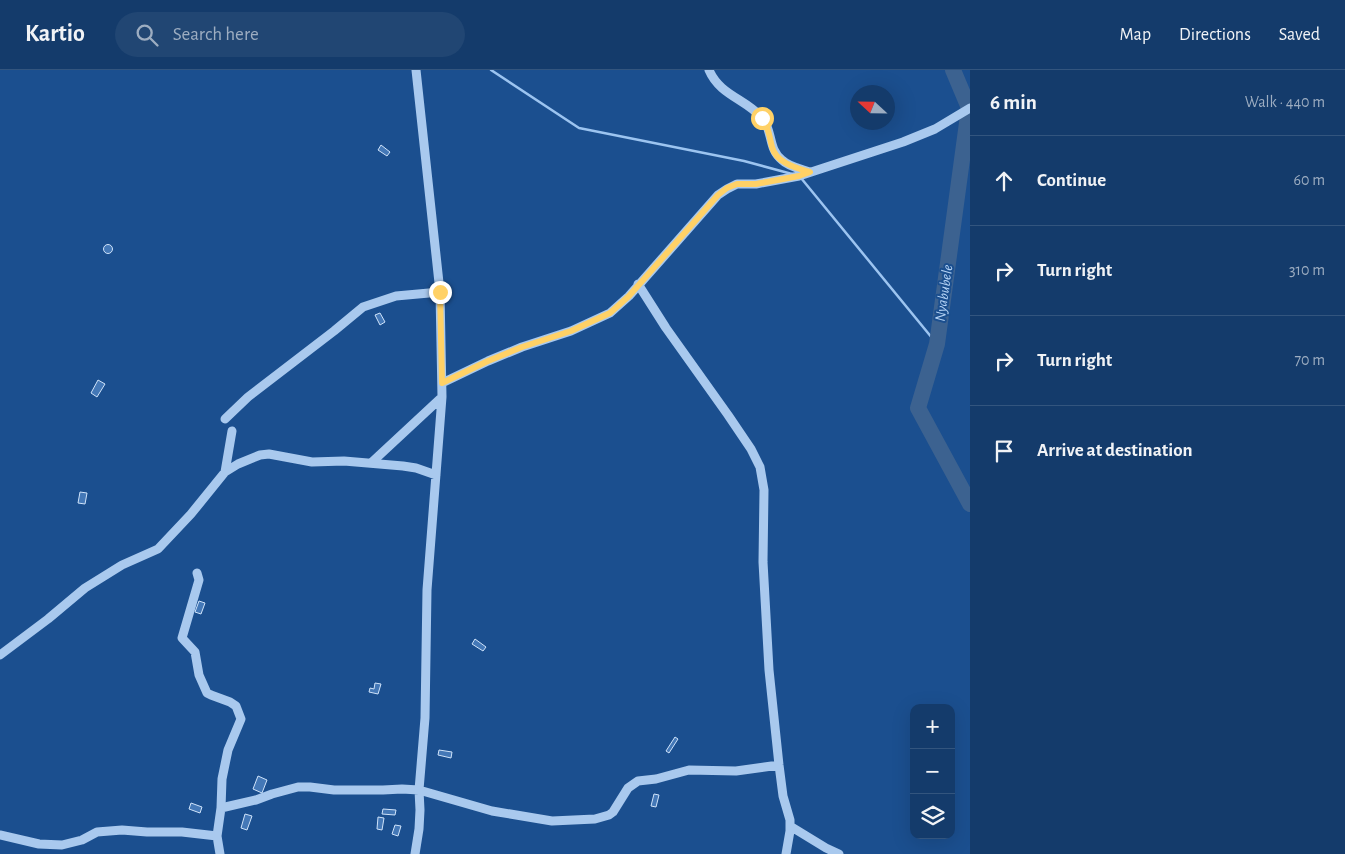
<!DOCTYPE html>
<meta charset="utf-8">
<style>
body{margin:0;font-family:"Alegreya Sans",sans-serif;background:#214673;color:#f1f3f6}
.controls{position:absolute;right:15px;bottom:15px;display:grid;overflow:hidden;border-radius:10px;box-shadow:0 5px 20px #0002}
.controls button{width:45px;height:45px;display:grid;place-items:center;padding:0;border:0;border-bottom:1px solid #33557e;background:#143b6b;color:#f1f3f6;font:25px sans-serif}
.compass{position:absolute;left:850px;top:15px;width:45px;height:45px;border-radius:50%;background:#143b6b;box-shadow:0 5px 20px #0002;rotate:292deg}
.stop{position:absolute;width:15px;height:15px;margin:-11px;border:4px solid #ffd166;border-radius:50%;background:#fff}
.stop.end{background:#ffd166;border-color:#fff;box-shadow:0 1px 5px #0008}
.list{margin:0;padding:0;list-style:none}
h2{display:flex;justify-content:space-between;align-items:center;height:65px;margin:0;padding:0 20px;font-size:21px}
h2 small{font-size:16px;font-weight:400;color:#9dadc1}
.list li{display:grid;grid-template-columns:32px 1fr auto;gap:15px;align-items:center;box-sizing:border-box;height:90px;padding:0 20px;border-top:1px solid #33557e}
.list b{display:block;font-size:19px;white-space:nowrap}
.list em{font-size:16px;font-style:normal;color:#9dadc1}
.icon{flex:none;width:28px;height:28px;fill:none;stroke:currentColor;stroke-width:2;stroke-linecap:round;stroke-linejoin:round}
.map{position:relative;flex:none;width:970px;height:784px;overflow:hidden}
header{display:flex;align-items:center;gap:30px;box-sizing:border-box;height:70px;padding:0 25px;background:#143b6b;border-bottom:1px solid #33557e}
header strong{font-size:24px}
nav{display:flex;gap:28px;margin-inline-start:auto;font-size:18px}
.search{width:350px;height:45px;background:#214673;display:flex;align-items:center;gap:12px;box-sizing:border-box;padding:0 18px;border-radius:28px;color:#9dadc1;font-size:19px}
main{display:flex}
aside{flex:1;background:#143b6b}
.map>svg:first-child{display:block}
.lines{fill:none;stroke-linecap:round;stroke-linejoin:round}
.stream{stroke:#9cc4f0;stroke-width:2.5}
.river{stroke:#3c6290;stroke-width:16}
.building{fill:#4478b7;stroke:#cfe3fa}
.minor{stroke:#a9c9ee;stroke-width:9}
.route{stroke:#ffd166;stroke-width:6}
.labels{text-anchor:middle;dominant-baseline:central;stroke-width:4;stroke-linejoin:round;paint-order:stroke}
.water-label{font-size:15px;font-style:italic;fill:#b5d3f5;stroke:#1b4f8f}
</style>
<header>
<strong>Kartio</strong>
<div class="search"><svg class="icon" aria-label="search" viewBox="0 0 24 24"><circle cx="10" cy="10" r="6"/><path d="M15 15l6 6"/></svg>Search here</div>
<nav><a>Map</a><a>Directions</a><a>Saved</a></nav>
</header>
<main>
<div class="map">
<svg width="970" height="784" viewBox="0 0 970 784">
<rect width="100%" height="100%" fill="#1b4f8f"/>
<g class="lines">
<!-- stream -->
<path class="stream" d="M 491,0 L 579,58 L 744,91 L 792,104
M 801,108 L 937,274"/>
<!-- river -->
<path class="river" d="M 953,0 L 969,38 L 937,274 L 918,338 L 970,434"/>
</g>
<!-- building -->
<path class="building" d="M 381,75 L 390,82 L 387,86 L 378,80 Z
M103.5 179a4.5 4.5 0 1 1 9 0a4.5 4.5 0 1 1-9 0Z
M 380,243 L 385,252 L 380,255 L 375,245 Z
M 98,310 L 105,314 L 97,327 L 91,323 Z
M 80,422 L 87,423 L 85,434 L 78,433 Z
M 199,531 L 205,533 L 201,544 L 195,542 Z
M 475,569 L 486,577 L 483,581 L 472,574 Z
M 375,613 L 381,614 L 378,624 L 369,622 L 370,618 L 374,619 Z
M 675,667 L 678,669 L 669,683 L 666,681 Z
M 439,680 L 452,682 L 451,688 L 438,685 Z
M 258,706 L 267,710 L 262,723 L 253,719 Z
M 654,724 L 659,725 L 656,737 L 651,736 Z
M 191,733 L 202,737 L 200,743 L 189,739 Z
M 383,739 L 396,740 L 395,745 L 382,744 Z
M 245,744 L 252,746 L 247,760 L 241,758 Z
M 378,747 L 384,748 L 382,760 L 377,759 Z
M 395,755 L 401,756 L 398,766 L 392,764 Z"/>
<g class="lines">
<!-- minor -->
<path class="minor" d="M 709,0 C 720,26 747,29 763,49 C 773,62 768,79 782,90 C 789,97 801,99 810,102
M 638,214 L 666,258 L 728,345 L 751,379 L 760,397 L 764,420 L 763,492 L 769,600 L 779,695 L 783,726 L 790,750 L 790,761 L 786,784
M 442,313 L 488,291 L 522,277 L 571,261 L 610,243 L 629,226 L 718,125 L 727,119 L 737,114 L 756,114 L 799,106 L 903,72 L 935,59 L 970,38
M 225,349 L 248,327 L 334,261 L 363,237 L 396,226 L 440,222
M 371,393 L 442,327
M 225,402 L 232,361
M 197,503 L 199,510 L 182,568 L 195,582 L 199,605 L 207,623 L 211,625 L 230,632 L 236,636 L 241,649 L 228,680 L 222,709 L 221,738 L 217,766 L 220,784
M 0,585 L 48,549 L 85,518 L 122,495 L 158,479 L 191,444 L 225,402 L 238,394 L 260,385 L 269,384 L 312,392 L 344,391 L 403,396 L 416,398 L 436,405
M 221,738 L 256,730 L 272,724 L 298,717 L 310,717 L 334,720 L 383,720 L 402,719 L 419,720 L 492,741 L 552,751 L 595,749 L 609,745 L 613,742 L 628,718 L 638,711 L 656,709 L 689,700 L 736,701 L 779,695
M 790,756 L 826,778 L 839,784
M 0,765 L 39,774 L 62,775 L 82,770 L 97,762 L 122,760 L 147,762 L 182,762 L 217,766
M 415,784 L 419,759 L 420,740 L 419,720 L 425,648 L 427,520 L 442,327 L 440,222 L 416,0"/>
</g>
<g class="lines">
<!-- route -->
<path class="route" d="M 440,222 L 442,313 L 488,291 L 522,277 L 571,261 L 610,243 L 629,226 L 718,125 L 727,118 L 737,114 L 756,114 L 799,106 L 810,102 C 797,98 776,93 772,77 C 769,65 769,58 762,48"/>
</g>
<g class="labels">
<!-- water labels -->
<g class="water-label">
<text transform="translate(944 223) rotate(-82)">Nyabubele</text>
</g>
</g>
</svg>
<div class="controls">
<button>+</button>
<button>−</button>
<button><svg class="icon" aria-label="layers" viewBox="0 0 24 24"><path d="M12 4l9 5-9 5-9-5zM3 14l9 5 9-5"/></svg></button>
</div>
<svg class="compass" viewBox="-18 -18 36 36"><path d="M0-13l5 13h-10z" fill="#e53935"/><path d="M0 13l5-13h-10z" fill="#9dadc1"/></svg>
<div class="stop" style="left:762px;top:48px"></div>
<div class="stop end" style="left:440px;top:222px"></div>
</div>
<aside>
<h2>6 min<small>Walk · 440 m</small></h2>
<ul class="list">
<li><svg class="icon" aria-label="ahead" viewBox="0 0 24 24"><path d="M12 20V5M6 11l6-6 6 6"/></svg><div><b>Continue</b></div><em>60 m</em></li>
<li><svg class="icon" aria-label="right" viewBox="0 0 24 24"><path d="M7 20v-9h11M14 6l5 5-5 5"/></svg><div><b>Turn right</b></div><em>310 m</em></li>
<li><svg class="icon" aria-label="right" viewBox="0 0 24 24"><path d="M7 20v-9h11M14 6l5 5-5 5"/></svg><div><b>Turn right</b></div><em>70 m</em></li>
<li><svg class="icon" aria-label="arrive" viewBox="0 0 24 24"><path d="M6 21V4h12l-3 4 3 4H6"/></svg><div><b>Arrive at destination</b></div></li>
</ul>
</aside>
</main>
